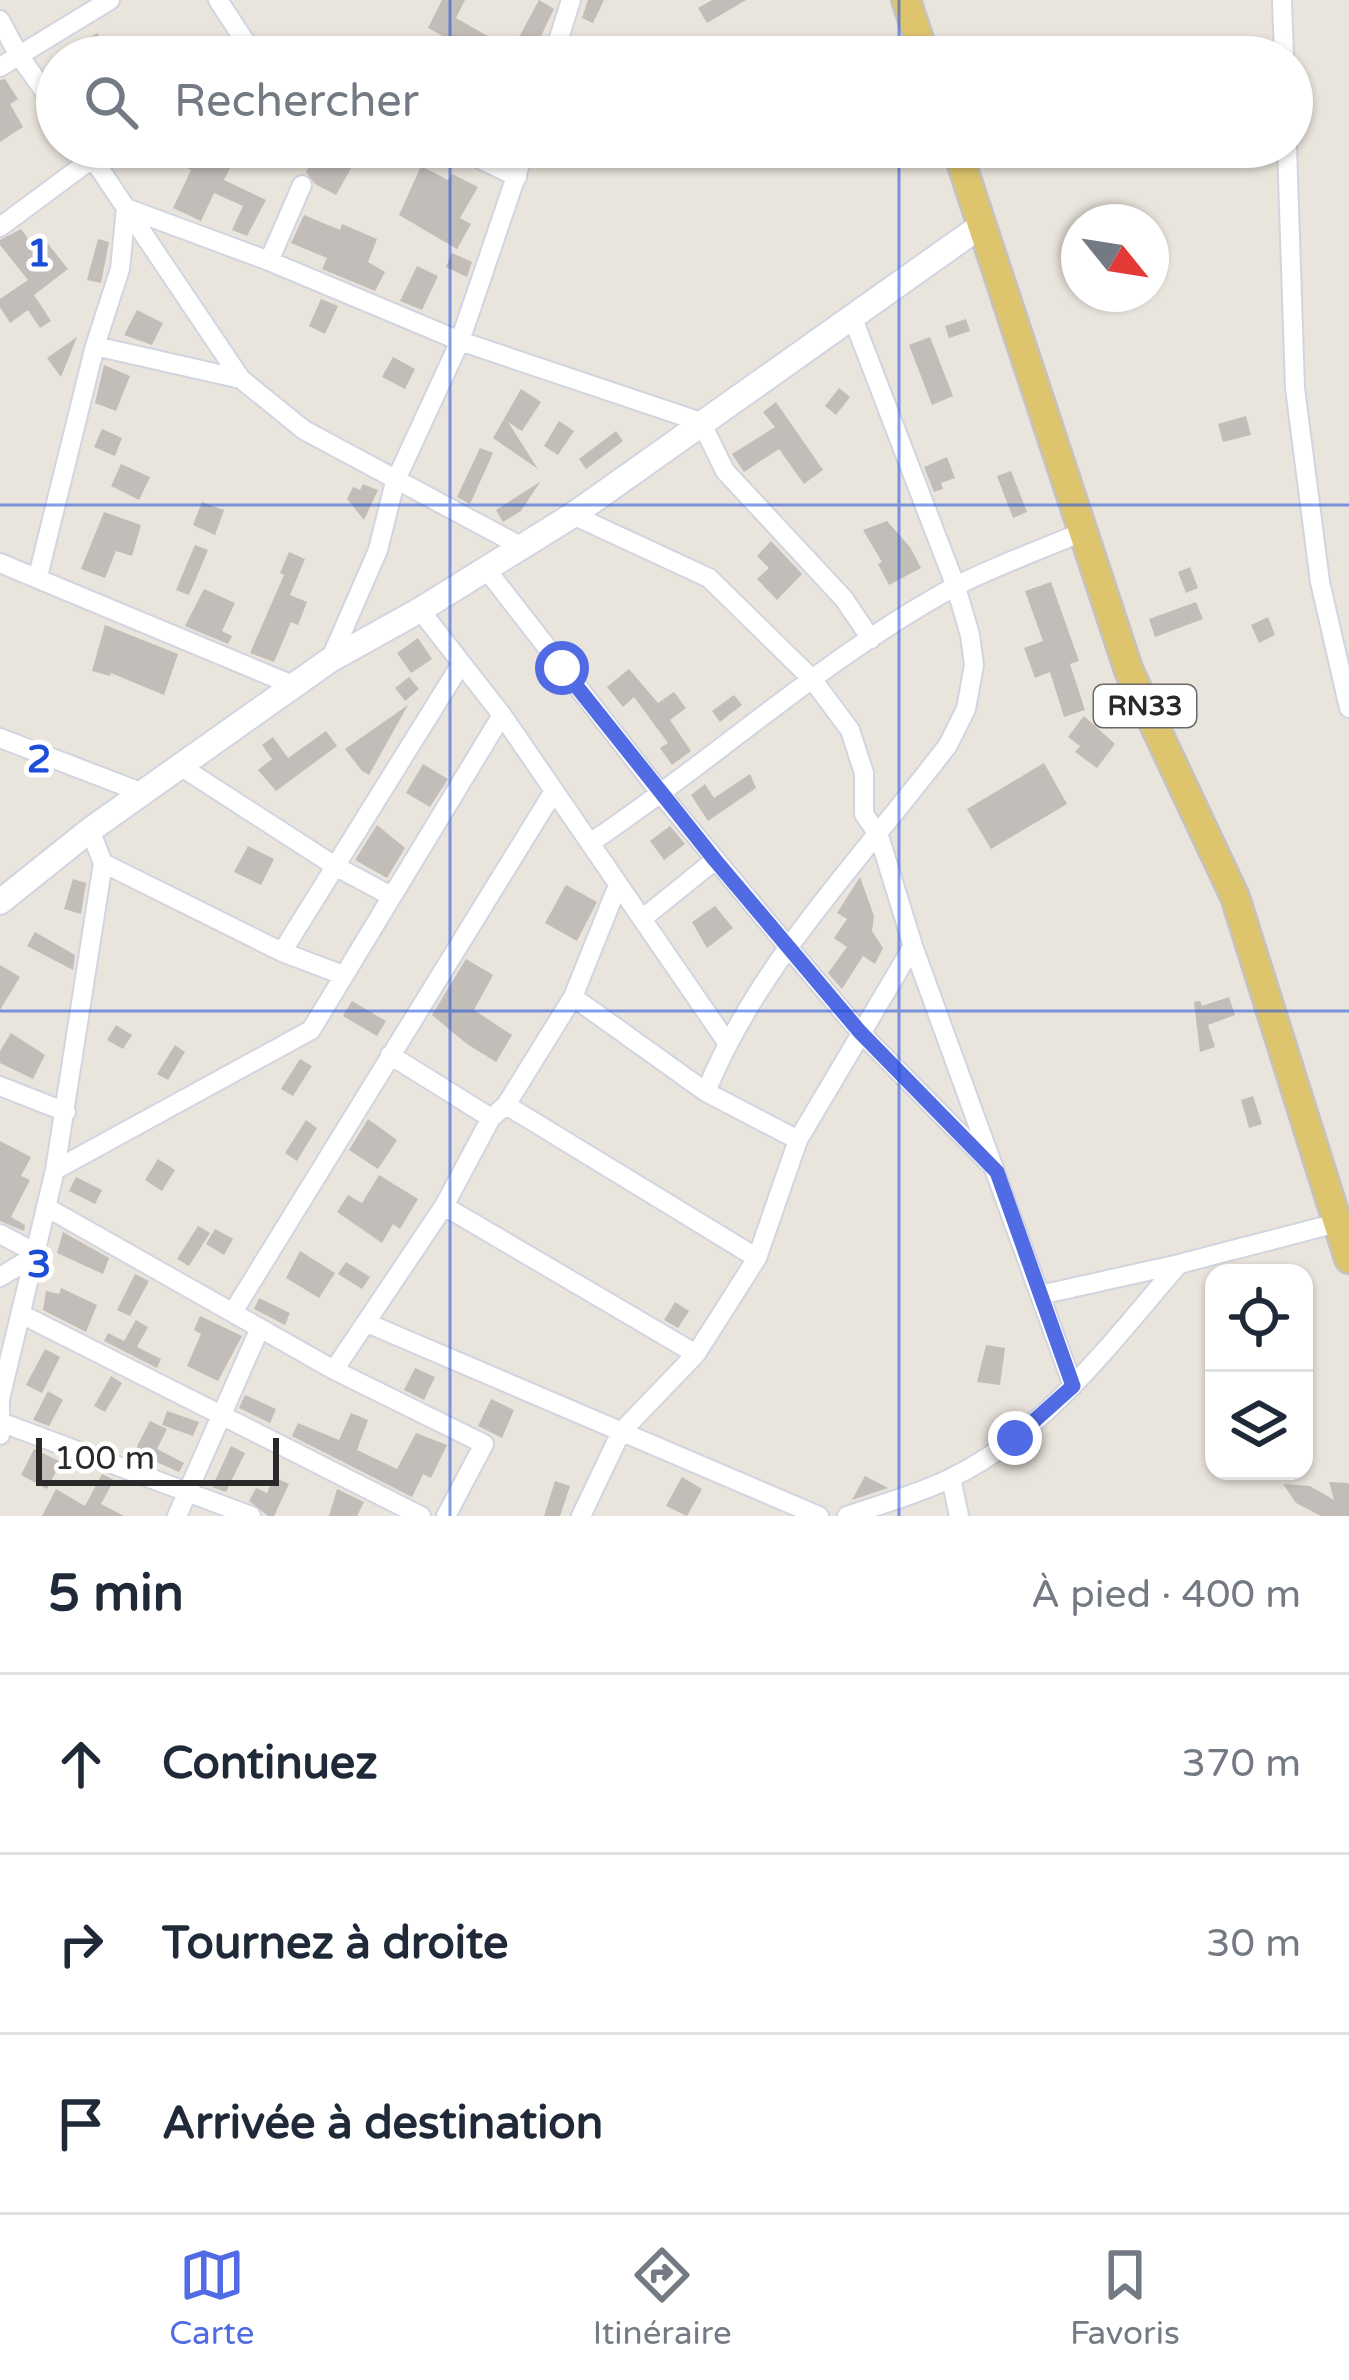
<!DOCTYPE html>
<html lang="fr">
<meta charset="utf-8">
<style>
body{margin:0;font-family:"Varela Round",sans-serif;background:#f6f6f7;color:#1f2937}
.controls{position:absolute;right:36px;bottom:36px;display:grid;overflow:hidden;border-radius:24px;box-shadow:0 3px 9px #0004}
.controls button{width:108px;height:108px;display:grid;place-items:center;padding:0;border:0;border-bottom:3px solid #e0e1e3;background:#fff;color:#1f2937;font:60px sans-serif}
.compass{position:absolute;left:1061px;top:204px;width:108px;height:108px;border-radius:50%;background:#fff;box-shadow:0 3px 9px #0004;rotate:120deg}
.scale{position:absolute;left:36px;bottom:30px;width:243px;box-sizing:border-box;padding-left:12px;border:6px solid #292929;border-top:0;font-size:33px;line-height:42px;white-space:nowrap;color:#292929;-webkit-text-stroke:9px #fff;paint-order:stroke}
.stop{position:absolute;width:36px;height:36px;margin:-27px;border:9px solid #506be3;border-radius:50%;background:#fff}
.stop.end{background:#506be3;border-color:#fff;box-shadow:0 3px 12px #0008}
.list{margin:0;padding:0;list-style:none}
h2{display:flex;justify-content:space-between;align-items:center;height:156px;margin:0;padding:0 48px;font-size:51px}
h2 small{font-size:39px;font-weight:400;color:#747a83}
.list li{display:grid;grid-template-columns:78px 1fr auto;gap:36px;align-items:center;box-sizing:border-box;height:180px;padding:0 48px;border-top:3px solid #e0e1e3}
.list b{display:block;font-size:45px;white-space:nowrap}
.list em{font-size:39px;font-style:normal;color:#747a83}
.icon{flex:none;width:66px;height:66px;fill:none;stroke:currentColor;stroke-width:2;stroke-linecap:round;stroke-linejoin:round}
.map{position:relative;flex:none;width:1349px;height:1516px;overflow:hidden}
.search{position:absolute;background:#fff;box-shadow:0 3px 9px #0004;left:36px;right:36px;top:36px;height:132px;display:flex;align-items:center;gap:30px;box-sizing:border-box;padding:0 42px;border-radius:66px;color:#747a83;font-size:45px}
.sheet{height:696px;background:#fff}
nav{display:flex;justify-content:space-around;align-items:center;box-sizing:border-box;height:168px;border-top:3px solid #e0e1e3;background:#fff;font-size:33px;color:#747a83}
nav a{display:grid;justify-items:center;gap:6px}
nav .on{color:#506be3}
.map>svg:first-child{display:block}
.building{fill:#c2bdb9}
.lines{fill:none;stroke-linecap:round;stroke-linejoin:round}
.street-casing{stroke:#d2d4e0;stroke-width:22}
.secondary-casing{stroke:#d2d4e0;stroke-width:28}
.primary-casing{stroke:#c3c3c3;stroke-width:32}
.street{stroke:#fff;stroke-width:18}
.secondary{stroke:#fff;stroke-width:24}
.primary{stroke:#dec46c;stroke-width:27}
.route{stroke:#506be3;stroke-width:15}
.grid{fill:none;stroke:#1d4ed8;stroke-width:3;stroke-opacity:0.55}
.labels{text-anchor:middle;dominant-baseline:central;stroke-width:10;stroke-linejoin:round;paint-order:stroke}
.shield{fill:#fff;stroke:#696969;stroke-width:3}
.shield-label{font-size:27px;font-weight:bold;fill:#292929}
.grid-label{font-size:39px;text-anchor:middle;font-weight:bold;fill:#1d4ed8;stroke:#fff;stroke-width:10;stroke-linejoin:round;paint-order:stroke}
</style>
<div class="map">
<svg width="1349" height="1516" viewBox="0 0 1349 1516">
<rect width="100%" height="100%" fill="#e9e4dc"/>
<!-- building -->
<path class="building" d="M 442,0 L 465,0 L 456,18 L 512,50 L 539,0 L 554,9 L 531,57 L 481,57 L 428,28 Z
M 588,0 L 604,0 L 593,23 L 582,18 Z
M 712,0 L 746,0 L 707,23 L 698,8 Z
M 97,33 L 113,57 L 83,57 L 76,47 Z
M 5,79 L 18,99 L 10,104 L 23,127 L 0,142 L 0,80 Z
M 184,147 L 195,147 L 231,166 L 224,180 L 266,200 L 247,236 L 232,230 L 243,206 L 214,193 L 201,221 L 173,208 L 191,170 L 176,162 Z
M 320,147 L 363,147 L 336,195 L 315,184 L 306,172 Z
M 421,166 L 448,180 L 452,174 L 478,187 L 460,218 L 471,224 L 457,249 L 399,215 Z
M 304,215 L 340,230 L 342,224 L 377,239 L 368,262 L 385,272 L 375,291 L 322,269 L 327,258 L 291,243 Z
M 21,229 L 35,248 L 45,240 L 68,269 L 34,295 L 51,321 L 40,328 L 28,310 L 10,323 L 0,307 L 0,299 L 28,280 L 0,245 L 0,240 Z
M 98,239 L 109,242 L 101,283 L 87,280 Z
M 452,253 L 472,262 L 467,277 L 446,267 Z
M 417,266 L 438,276 L 422,310 L 400,301 Z
M 321,299 L 338,306 L 325,334 L 309,326 Z
M 137,310 L 163,323 L 152,345 L 124,335 Z
M 966,319 L 970,331 L 949,338 L 945,326 Z
M 77,337 L 61,377 L 47,358 Z
M 930,337 L 953,396 L 932,405 L 909,345 Z
M 393,357 L 415,369 L 405,389 L 382,377 Z
M 104,365 L 130,376 L 116,411 L 95,403 Z
M 839,388 L 850,397 L 836,415 L 825,406 Z
M 521,389 L 541,402 L 522,431 L 508,422 L 538,469 L 493,438 Z
M 776,402 L 823,470 L 804,484 L 779,449 L 744,472 L 732,454 L 775,427 L 763,412 Z
M 1246,416 L 1251,435 L 1223,442 L 1218,424 Z
M 559,421 L 574,431 L 558,455 L 544,446 Z
M 102,429 L 122,438 L 115,456 L 94,447 Z
M 616,431 L 623,441 L 586,469 L 579,459 Z
M 480,448 L 493,453 L 470,504 L 457,497 Z
M 947,457 L 955,478 L 941,483 L 943,489 L 934,492 L 924,467 Z
M 121,464 L 150,477 L 139,500 L 111,486 Z
M 1011,471 L 1027,512 L 1013,518 L 997,476 Z
M 540,482 L 521,511 L 503,522 L 496,510 Z
M 363,484 L 378,490 L 364,520 L 347,499 L 353,487 L 360,490 Z
M 202,502 L 224,510 L 215,535 L 193,525 Z
M 104,512 L 141,525 L 132,556 L 116,551 L 105,578 L 81,569 Z
M 887,521 L 910,547 L 921,568 L 889,585 L 878,564 L 882,562 L 863,530 Z
M 771,541 L 802,574 L 777,600 L 757,579 L 769,568 L 757,556 Z
M 195,545 L 208,550 L 189,595 L 176,590 Z
M 289,552 L 305,559 L 290,595 L 307,602 L 298,625 L 291,622 L 274,662 L 250,653 L 284,575 L 280,573 Z
M 1190,567 L 1198,588 L 1186,593 L 1178,572 Z
M 1051,582 L 1079,661 L 1070,664 L 1085,710 L 1064,717 L 1050,672 L 1035,678 L 1024,648 L 1043,641 L 1025,591 Z
M 204,589 L 235,603 L 222,631 L 232,636 L 228,644 L 185,626 Z
M 1196,602 L 1203,619 L 1155,637 L 1149,619 Z
M 1268,617 L 1275,635 L 1259,643 L 1251,625 Z
M 105,625 L 178,654 L 164,695 L 111,673 L 110,676 L 92,671 Z
M 418,638 L 432,659 L 411,673 L 397,653 Z
M 629,669 L 658,703 L 674,692 L 686,708 L 670,720 L 691,751 L 672,765 L 660,748 L 668,743 L 634,697 L 623,707 L 607,687 Z
M 409,677 L 419,689 L 405,701 L 395,688 Z
M 734,695 L 742,705 L 720,722 L 712,711 Z
M 408,705 L 369,775 L 362,771 L 345,749 Z
M 1084,716 L 1115,744 L 1097,768 L 1075,752 L 1080,746 L 1068,737 Z
M 326,731 L 337,746 L 276,791 L 258,770 L 272,759 L 262,745 L 273,737 L 288,758 Z
M 1044,763 L 1067,804 L 991,849 L 967,809 Z
M 423,764 L 448,779 L 430,807 L 406,793 Z
M 750,774 L 756,788 L 708,821 L 691,795 L 705,784 L 714,798 Z
M 377,825 L 405,848 L 387,878 L 355,860 Z
M 670,826 L 685,844 L 664,860 L 650,841 Z
M 248,846 L 274,859 L 261,885 L 234,872 Z
M 860,877 L 874,916 L 872,931 L 883,948 L 875,964 L 863,956 L 842,989 L 828,973 L 847,947 L 834,938 L 847,919 L 837,913 Z
M 73,879 L 86,883 L 81,914 L 64,909 Z
M 566,885 L 597,902 L 577,941 L 545,923 Z
M 715,906 L 733,928 L 707,948 L 692,922 Z
M 35,932 L 75,955 L 73,970 L 27,946 Z
M 466,959 L 493,975 L 474,1010 L 512,1035 L 496,1062 L 467,1044 L 432,1015 Z
M 0,965 L 20,977 L 0,1010 Z
M 1229,997 L 1235,1015 L 1208,1025 L 1215,1047 L 1200,1052 L 1194,1002 L 1200,1001 L 1202,1006 Z
M 352,1001 L 386,1021 L 377,1036 L 343,1016 Z
M 116,1025 L 132,1035 L 123,1049 L 107,1040 Z
M 11,1033 L 45,1055 L 33,1079 L 0,1063 L 0,1051 Z
M 175,1045 L 185,1052 L 168,1080 L 157,1074 Z
M 300,1059 L 312,1066 L 293,1096 L 281,1089 Z
M 1253,1096 L 1262,1124 L 1249,1128 L 1241,1100 Z
M 368,1119 L 397,1140 L 378,1169 L 349,1150 Z
M 306,1120 L 317,1128 L 297,1161 L 285,1153 Z
M 0,1141 L 31,1157 L 21,1176 L 30,1180 L 11,1217 L 25,1225 L 24,1231 L 0,1221 Z
M 158,1159 L 175,1170 L 162,1191 L 145,1180 Z
M 379,1175 L 418,1199 L 400,1229 L 393,1224 L 382,1243 L 337,1212 L 348,1195 L 362,1203 Z
M 76,1177 L 102,1190 L 95,1204 L 69,1191 Z
M 198,1226 L 210,1233 L 189,1266 L 177,1259 Z
M 215,1229 L 233,1239 L 224,1255 L 206,1244 Z
M 63,1232 L 109,1258 L 103,1274 L 57,1253 Z
M 300,1251 L 335,1273 L 319,1298 L 286,1278 Z
M 346,1262 L 370,1277 L 362,1289 L 338,1274 Z
M 135,1274 L 149,1281 L 130,1316 L 117,1310 Z
M 61,1288 L 97,1305 L 86,1332 L 43,1310 L 46,1291 L 59,1294 Z
M 259,1298 L 290,1313 L 285,1325 L 254,1309 Z
M 675,1302 L 689,1311 L 678,1328 L 664,1320 Z
M 200,1316 L 242,1336 L 218,1381 L 187,1366 L 201,1334 L 194,1330 Z
M 136,1320 L 148,1327 L 137,1347 L 161,1359 L 157,1368 L 104,1341 L 108,1333 L 124,1341 Z
M 986,1345 L 1005,1348 L 1000,1385 L 977,1382 Z
M 45,1349 L 60,1357 L 42,1393 L 26,1385 Z
M 415,1368 L 435,1377 L 424,1400 L 404,1390 Z
M 111,1376 L 122,1383 L 105,1412 L 94,1406 Z
M 48,1391 L 63,1400 L 49,1426 L 33,1420 Z
M 245,1395 L 276,1409 L 270,1423 L 239,1408 Z
M 491,1399 L 514,1410 L 502,1438 L 478,1426 Z
M 167,1411 L 199,1422 L 193,1436 L 162,1425 Z
M 351,1413 L 368,1420 L 357,1450 L 397,1469 L 416,1433 L 447,1445 L 431,1478 L 423,1474 L 412,1497 L 292,1436 L 298,1423 L 339,1440 Z
M 150,1421 L 167,1429 L 157,1449 L 184,1463 L 179,1472 L 134,1452 Z
M 231,1446 L 245,1453 L 226,1492 L 212,1487 Z
M 34,1449 L 61,1462 L 47,1489 L 21,1475 Z
M 102,1474 L 114,1480 L 101,1504 L 124,1516 L 42,1516 L 56,1489 L 85,1506 Z
M 865,1476 L 888,1488 L 852,1500 Z
M 274,1477 L 289,1484 L 274,1516 L 268,1516 L 249,1501 L 256,1488 L 267,1493 Z
M 682,1477 L 702,1489 L 687,1516 L 666,1506 Z
M 555,1481 L 570,1486 L 560,1516 L 544,1516 Z
M 1329,1482 L 1349,1483 L 1349,1516 L 1321,1516 L 1296,1503 L 1283,1484 L 1310,1486 L 1334,1500 Z
M 337,1489 L 364,1502 L 357,1516 L 329,1516 Z"/>
<g class="lines">
<!-- street casing -->
<g class="street-casing">
<path id="street" d="M 218,0 L 250,49 L 267,57
M 1282,0 L 1284,57
M 0,20 L 18,54 L 57,109
M 553,57 L 571,0
M 0,67 L 110,0
M 85,147 L 241,379
M 455,147 L 517,177
M 1287,147 L 1295,388 L 1320,582 L 1349,708
M 0,227 L 108,147
M 269,261 L 302,185
M 95,346 L 241,379 L 304,430 L 522,547
M 573,515 L 709,578 L 812,679 L 850,730 L 864,773 L 864,814 L 879,836 L 913,946 L 1073,1386
M 0,563 L 295,686
M 486,569 L 662,795 L 789,948 L 860,1032 L 990,1164
M 38,576 L 95,346 L 120,269 L 126,208 L 269,261 L 460,341 L 701,422 L 725,471 L 844,599 L 871,639
M 420,610 L 502,715 L 726,1041
M 330,660 L 378,550 L 395,482 L 460,341 L 526,147
M 0,738 L 143,793
M 180,766 L 335,866 L 391,896
M 590,843 C 713,761 824,658 954,587 C 995,566 1040,550 1082,532
M 103,863 L 282,952 L 343,975
M 642,919 L 715,860
M 282,952 L 461,664
M 573,997 L 706,1092 L 798,1140
M 390,1055 L 491,1118
M 0,1086 L 66,1112
M 706,1092 C 757,964 865,855 948,745 L 966,709 L 974,665 L 970,635 L 956,587 L 852,316
M 506,1105 L 757,1258
M 55,1170 L 311,1030 L 502,715
M 444,1206 L 696,1354
M 46,1207 L 334,1370 L 484,1444 L 446,1516
M 0,1234 L 38,1254
M 0,1277 L 38,1254
M 1040,1295 L 1179,1264 L 1337,1223
M 233,1312 L 554,791
M 23,1315 L 421,1516
M 367,1323 L 819,1516
M 334,1370 L 444,1206 L 491,1118 L 506,1105 L 573,997 L 618,885
M 3,1423 L 251,1516
M 0,1435 L 0,1399 L 55,1170 L 103,863 L 90,830
M 951,1478 L 959,1516
M 177,1516 L 260,1328
M 581,1516 L 621,1432 L 696,1354 L 757,1258 L 798,1140 L 913,946
M 847,1516 C 881,1504 919,1494 951,1478 C 1046,1432 1112,1341 1179,1264"/>
</g>
<!-- secondary casing -->
<g class="secondary-casing">
<path id="secondary" d="M 0,902 L 90,830 L 330,660 L 420,610 L 573,515 L 982,225"/>
</g>
<!-- primary casing -->
<g class="primary-casing">
<path id="primary" d="M 906,0 L 925,57
M 956,147 L 1129,671 L 1235,897 L 1349,1259"/>
</g>
<!-- street -->
<use href="#street" class="street"/>
<!-- secondary -->
<use href="#secondary" class="secondary"/>
<!-- primary -->
<use href="#primary" class="primary"/>
</g>
<g class="lines">
<!-- route -->
<path class="route" d="M 562,668 L 715,860 L 860,1032 L 997,1172 L 1073,1386 L 1015,1438"/>
</g>
<!-- grid -->
<path class="grid" d="M 450,0 L 450,57M 899,0 L 899,57M 450,147 L 450,1516M 899,147 L 899,1516M 0,505 L 1349,505M 0,1011 L 1349,1011"/>
<g class="labels">
<!-- shield labels -->
<rect class="shield" x="1094" y="685" width="102" height="42" rx="9"/>
<g class="shield-label">
<text x="1145" y="706">RN33</text>
</g>
</g>
<g class="grid-label">
<text x="39" y="266">1</text>
<text x="39" y="772">2</text>
<text x="39" y="1277">3</text>
</g>
</svg>
<div class="controls">
<button><svg class="icon" aria-label="locate" viewBox="0 0 24 24"><circle cx="12" cy="12" r="6"/><path d="M12 2v4M12 18v4M2 12h4M18 12h4"/></svg></button>
<button><svg class="icon" aria-label="layers" viewBox="0 0 24 24"><path d="M12 4l9 5-9 5-9-5zM3 14l9 5 9-5"/></svg></button>
</div>
<svg class="compass" viewBox="-18 -18 36 36"><path d="M0-13l5 13h-10z" fill="#e53935"/><path d="M0 13l5-13h-10z" fill="#747a83"/></svg>
<div class="scale">100 m</div>
<div class="stop" style="left:562px;top:668px"></div>
<div class="stop end" style="left:1015px;top:1438px"></div>
<div class="search"><svg class="icon" aria-label="search" viewBox="0 0 24 24"><circle cx="10" cy="10" r="6"/><path d="M15 15l6 6"/></svg>Rechercher</div>
</div>
<section class="sheet">
<h2>5 min<small>À pied · 400 m</small></h2>
<ul class="list">
<li><svg class="icon" aria-label="ahead" viewBox="0 0 24 24"><path d="M12 20V5M6 11l6-6 6 6"/></svg><div><b>Continuez</b></div><em>370 m</em></li>
<li><svg class="icon" aria-label="right" viewBox="0 0 24 24"><path d="M7 20v-9h11M14 6l5 5-5 5"/></svg><div><b>Tournez à droite</b></div><em>30 m</em></li>
<li><svg class="icon" aria-label="arrive" viewBox="0 0 24 24"><path d="M6 21V4h12l-3 4 3 4H6"/></svg><div><b>Arrivée à destination</b></div></li>
</ul>
</section>
<nav>
<a class="on"><svg class="icon" aria-label="map" viewBox="0 0 24 24"><path d="M3 6l6-2 6 2 6-2v14l-6 2-6-2-6 2zM9 4v14M15 6v14"/></svg>Carte</a>
<a><svg class="icon" aria-label="directions" viewBox="0 0 24 24"><path d="M12 3l9 9-9 9-9-9zM9 14v-3h6M13 9l2 2-2 2"/></svg>Itinéraire</a>
<a><svg class="icon" aria-label="saved" viewBox="0 0 24 24"><path d="M7 4h10v16l-5-4-5 4z"/></svg>Favoris</a>
</nav>
